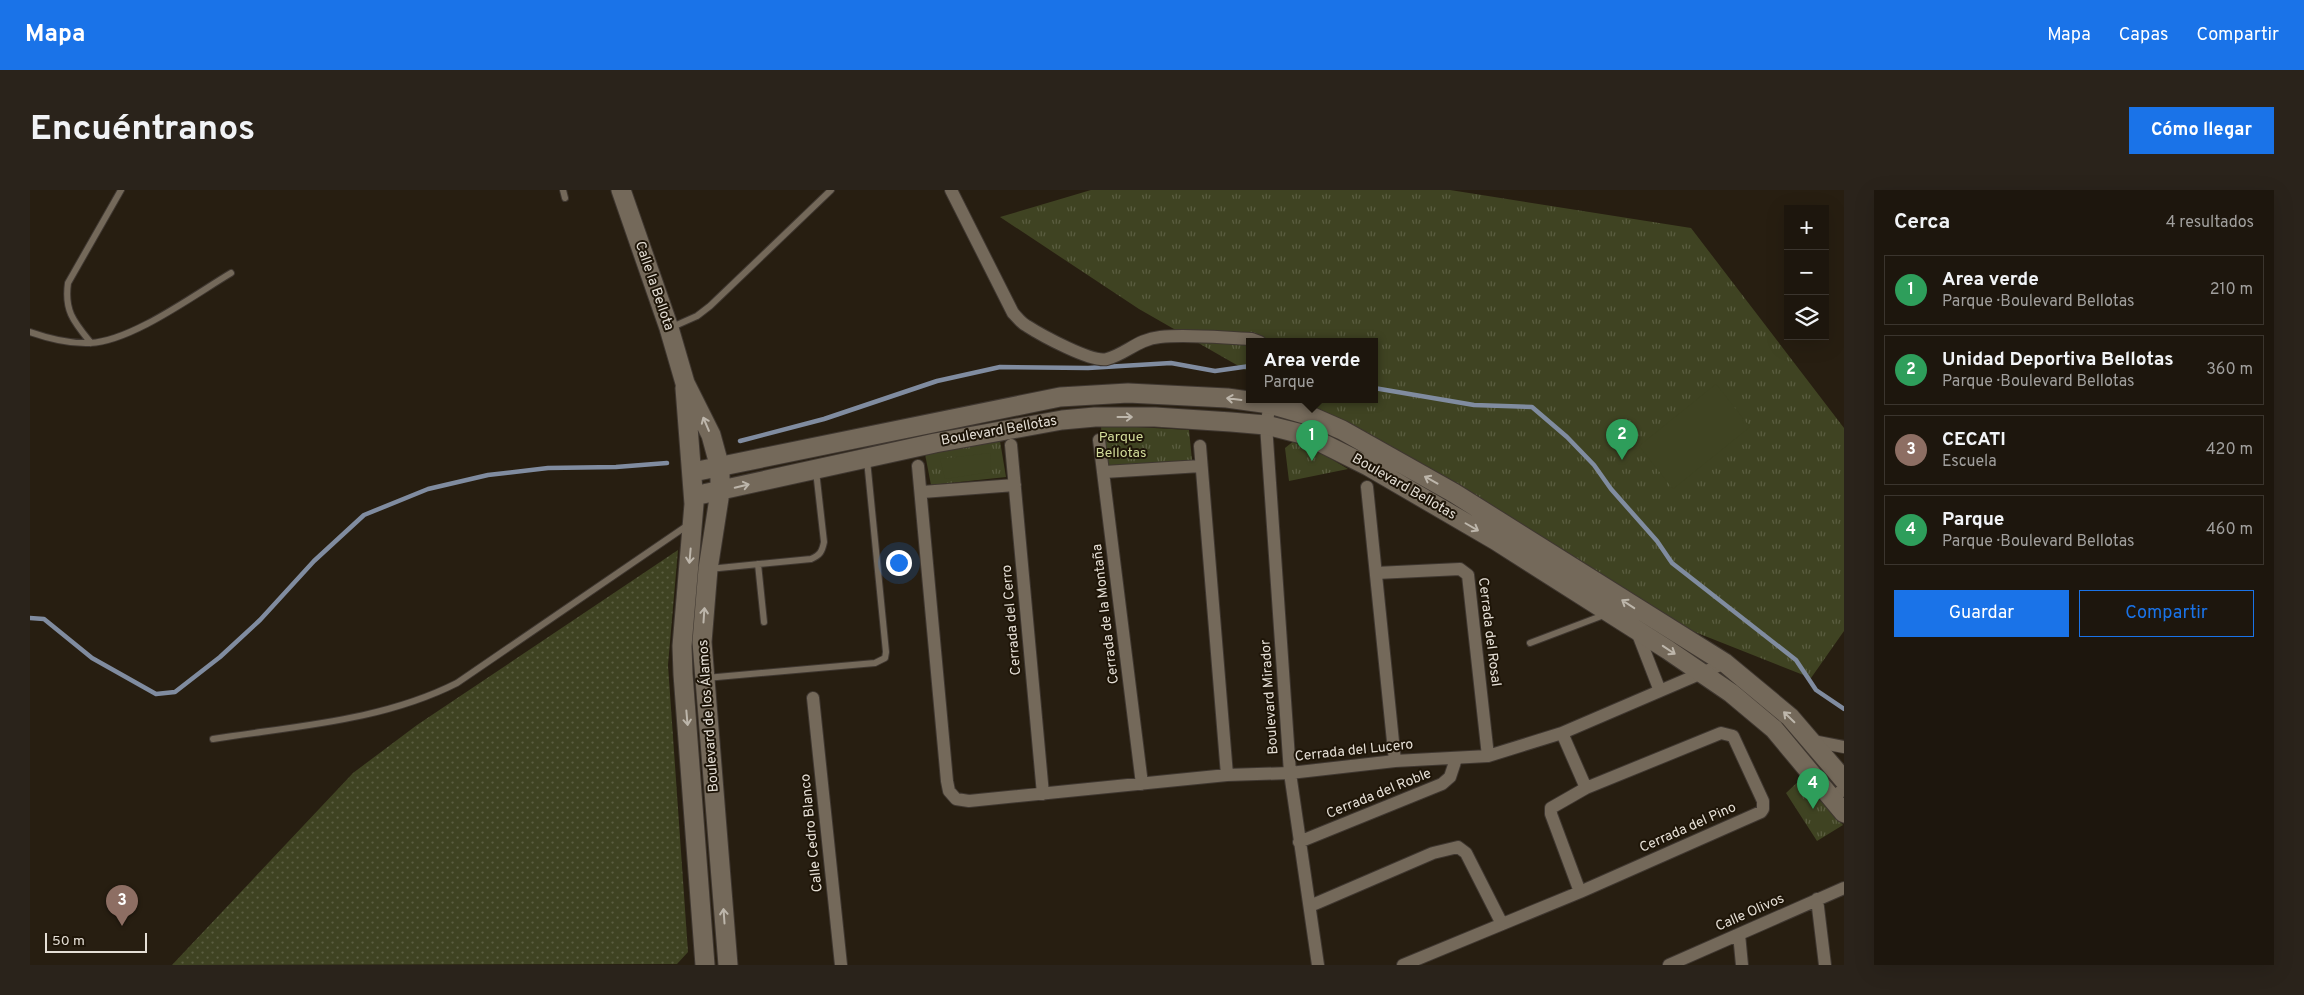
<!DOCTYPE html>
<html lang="es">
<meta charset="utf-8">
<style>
body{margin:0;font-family:Overpass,sans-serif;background:#2a231b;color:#f1f3f6}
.controls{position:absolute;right:15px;top:15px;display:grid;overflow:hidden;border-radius:0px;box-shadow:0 5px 20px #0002}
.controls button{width:45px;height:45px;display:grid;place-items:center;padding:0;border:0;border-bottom:1px solid #3b352e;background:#1d160d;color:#f1f3f6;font:25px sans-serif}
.scale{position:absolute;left:15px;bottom:12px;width:102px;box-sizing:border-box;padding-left:5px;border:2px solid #e5dfd6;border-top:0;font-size:14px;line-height:18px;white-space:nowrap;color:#e5dfd6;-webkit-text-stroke:4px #1e1508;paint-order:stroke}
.you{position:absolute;left:868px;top:372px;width:18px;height:18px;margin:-12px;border:4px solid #fff;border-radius:50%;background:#1a73e8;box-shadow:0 0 0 8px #1a73e833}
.badge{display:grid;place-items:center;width:32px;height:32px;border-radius:50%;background:#1a73e8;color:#fff;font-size:16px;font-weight:700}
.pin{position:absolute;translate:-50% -41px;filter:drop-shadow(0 1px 2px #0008)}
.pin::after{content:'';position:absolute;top:26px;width:18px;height:15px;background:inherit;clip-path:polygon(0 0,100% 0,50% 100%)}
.popup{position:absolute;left:1216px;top:148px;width:132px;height:65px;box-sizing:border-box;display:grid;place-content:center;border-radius:0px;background:#1d160d;filter:drop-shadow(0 1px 4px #0005);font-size:16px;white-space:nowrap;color:#a09f9d}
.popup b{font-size:19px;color:#f1f3f6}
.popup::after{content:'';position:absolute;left:50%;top:100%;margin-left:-10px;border:10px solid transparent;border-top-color:#1d160d}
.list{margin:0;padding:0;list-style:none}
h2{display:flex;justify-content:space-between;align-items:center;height:65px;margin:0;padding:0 20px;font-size:21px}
h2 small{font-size:16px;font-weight:400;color:#a09f9d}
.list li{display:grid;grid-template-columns:32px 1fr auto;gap:15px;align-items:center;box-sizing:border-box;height:70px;margin:0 10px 10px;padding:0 10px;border:1px solid #3b352e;border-radius:0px}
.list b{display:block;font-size:19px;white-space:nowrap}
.list p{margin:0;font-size:16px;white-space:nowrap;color:#a09f9d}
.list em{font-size:16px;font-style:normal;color:#a09f9d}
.actions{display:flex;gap:10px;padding:15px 20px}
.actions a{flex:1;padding:11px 0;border:1px solid #1a73e8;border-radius:0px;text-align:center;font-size:18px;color:#1a73e8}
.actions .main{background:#1a73e8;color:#fff}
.icon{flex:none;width:28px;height:28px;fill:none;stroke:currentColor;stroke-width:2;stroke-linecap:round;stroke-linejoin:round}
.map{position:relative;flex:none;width:1814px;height:775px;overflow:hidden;border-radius:0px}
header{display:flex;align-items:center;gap:30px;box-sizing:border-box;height:70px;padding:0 25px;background:#1a73e8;color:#fff}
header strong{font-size:24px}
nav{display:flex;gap:28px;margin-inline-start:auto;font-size:18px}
.intro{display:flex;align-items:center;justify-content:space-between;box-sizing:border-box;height:120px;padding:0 30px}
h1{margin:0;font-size:35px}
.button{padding:12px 22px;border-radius:0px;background:#1a73e8;color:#fff;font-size:18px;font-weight:700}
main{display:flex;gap:30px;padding:0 30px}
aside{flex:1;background:#1d160d;border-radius:0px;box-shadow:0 5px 20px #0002}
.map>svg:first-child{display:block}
.grass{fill:url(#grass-dots)}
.park{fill:url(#park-tufts)}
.pitch{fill:#3f4322}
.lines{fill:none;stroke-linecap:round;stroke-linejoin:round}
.stream{stroke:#808ca0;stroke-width:4.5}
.lane-casing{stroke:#3f3730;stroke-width:8}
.street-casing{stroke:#3f3730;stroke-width:14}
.secondary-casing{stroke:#3f3730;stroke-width:21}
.lane{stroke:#74695a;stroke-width:6}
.street{stroke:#74695a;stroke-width:12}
.secondary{stroke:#74695a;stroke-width:19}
.oneway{stroke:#bdb6ab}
.labels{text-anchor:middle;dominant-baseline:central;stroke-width:4;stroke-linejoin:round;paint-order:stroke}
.street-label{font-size:14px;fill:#e5dfd6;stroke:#1e1508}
.park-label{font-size:14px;fill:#d2dc9a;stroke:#1e1508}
</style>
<header>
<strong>Mapa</strong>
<nav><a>Mapa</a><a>Capas</a><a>Compartir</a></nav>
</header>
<div class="intro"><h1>Encuéntranos</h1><a class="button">Cómo llegar</a></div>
<main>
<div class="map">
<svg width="1814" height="775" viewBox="0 0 1814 775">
<defs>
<pattern id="grass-dots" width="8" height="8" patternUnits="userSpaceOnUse" patternTransform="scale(1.25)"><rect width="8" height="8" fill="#3f4322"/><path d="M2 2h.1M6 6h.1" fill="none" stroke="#5b5e41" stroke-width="1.8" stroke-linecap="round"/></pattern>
<pattern id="park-tufts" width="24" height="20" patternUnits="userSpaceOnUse" patternTransform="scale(1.25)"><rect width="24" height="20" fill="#3f4322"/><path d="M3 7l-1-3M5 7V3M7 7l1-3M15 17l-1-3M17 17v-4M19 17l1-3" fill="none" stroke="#5b5e41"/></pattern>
</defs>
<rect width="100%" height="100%" fill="#271e11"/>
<!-- grass -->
<path class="grass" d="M 648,360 L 638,475 L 658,762 L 647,774 L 142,775 L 323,583 L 387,535 Z"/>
<!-- park -->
<path class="park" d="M 1061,0 L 1420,0 L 1661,38 L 1814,238 L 1814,441 L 1781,488 L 1627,427 L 1425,302 L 1267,210 L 1344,210 L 1344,152 L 1220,152 L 1219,182 L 1109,119 L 970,27 Z
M 1071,235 L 1159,240 L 1162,270 L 1073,277 Z
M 1265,250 L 1278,255 L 1318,279 L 1259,291 L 1255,258 Z
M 970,251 L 976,287 L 901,295 L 895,264 Z
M 1772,588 L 1813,635 L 1787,651 L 1756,603 Z"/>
<!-- pitch -->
<path class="pitch" d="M 1686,194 L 1720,237 L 1643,299 L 1609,256 Z
M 960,263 L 961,282 L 915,289 L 910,269 Z"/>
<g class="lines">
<!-- stream -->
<path class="stream" d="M 1344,198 L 1444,215 L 1502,217 L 1537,247 L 1564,275 L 1581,299 L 1627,351 L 1642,373 L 1766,470 L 1786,500 L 1814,519
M 710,251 L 794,229 L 907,191 L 970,177 L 1058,178 L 1141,173 L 1185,181 L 1220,176
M 0,428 L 14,429 L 62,468 L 126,504 L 145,502 L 190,467 L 230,430 L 284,371 L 334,325 L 398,299 L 458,285 L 518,278 L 586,277 L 637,273"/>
<!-- lane casing -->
<g class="lane-casing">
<path id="lane" d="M 533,0 L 535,8
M 640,138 L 667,126 L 680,116 L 801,0
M 0,142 C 20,149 39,154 60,153 C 102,151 164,105 201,83
M 61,153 C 44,132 34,121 38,93 L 91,0
M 728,374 L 734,432
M 679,379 L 781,369 C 790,365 792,362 794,352 L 786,281
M 1500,453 L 1574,425
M 676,488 L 845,473 L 855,468 L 856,462 L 837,270
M 183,549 C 265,536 352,531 427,493 L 658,335"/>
</g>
<!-- street casing -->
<g class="street-casing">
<path id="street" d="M 921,0 L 983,123 C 987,127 991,133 997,136 C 1011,145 1062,173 1077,169 C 1096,164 1108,149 1130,147 C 1160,144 1192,148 1222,149 L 1230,152
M 1241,210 L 1236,235 L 1260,583 L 1288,775
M 1069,250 L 1112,594
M 981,255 L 1013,604
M 1170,256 L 1197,585
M 888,276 L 917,591 L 919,601 L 926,609 L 939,611 L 1197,585 L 1260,583 L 1365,571 L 1458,566 L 1532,543 L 1695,473
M 1074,282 L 1171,276
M 1337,297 L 1365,571
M 892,302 L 985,295
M 1346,383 L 1430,379 L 1438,385 L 1458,566
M 1606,439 L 1630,501
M 783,508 L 811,775
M 1532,543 L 1556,598
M 1783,551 L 1814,557
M 1802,608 L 1814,599
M 1269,652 L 1412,594 L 1420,587 L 1426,569
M 1787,709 L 1795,775
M 1280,716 L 1403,663 L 1428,657 L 1436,663 L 1472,734
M 1709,744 L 1712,775
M 1373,775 L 1550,702 L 1731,622 L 1733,619 L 1733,611 L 1703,546 L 1691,543 L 1556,598 L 1521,618 L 1521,624 L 1550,702
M 1639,775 L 1814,698"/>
</g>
<!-- secondary casing -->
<g class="secondary-casing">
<path id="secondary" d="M 591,0 L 639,138 L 655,193 L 681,245 L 690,278 L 690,302 L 678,379 L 672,452 L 698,775
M 655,198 L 664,314 L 652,456 L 653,484 L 675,775
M 663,282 L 1030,207 L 1098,203 L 1197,208 L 1240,214 L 1278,225 L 1312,240 L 1424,303 L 1695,473 L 1760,527 L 1814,590
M 664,306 L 905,253 L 1032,230 L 1065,227 L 1125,227 L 1201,232 L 1236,235 L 1276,245 L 1338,276 L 1465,350 L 1638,460 L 1701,503 L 1744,539 L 1814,623"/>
</g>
<!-- lane -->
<use href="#lane" class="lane"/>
<!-- street -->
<use href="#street" class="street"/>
<!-- secondary -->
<use href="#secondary" class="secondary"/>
</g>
<!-- one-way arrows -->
<defs><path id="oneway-shaft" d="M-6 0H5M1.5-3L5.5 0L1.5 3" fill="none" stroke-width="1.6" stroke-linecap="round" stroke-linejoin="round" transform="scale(1.25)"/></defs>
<g class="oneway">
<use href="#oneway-shaft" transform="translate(1204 209) rotate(-173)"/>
<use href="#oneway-shaft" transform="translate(1095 227)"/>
<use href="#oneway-shaft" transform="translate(676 234) rotate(-113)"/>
<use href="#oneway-shaft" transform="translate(1401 290) rotate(-151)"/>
<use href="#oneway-shaft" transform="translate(712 296) rotate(-14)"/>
<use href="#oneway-shaft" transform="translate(1442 337) rotate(30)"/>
<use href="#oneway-shaft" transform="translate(660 366) rotate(95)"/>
<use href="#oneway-shaft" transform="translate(1598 414) rotate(-147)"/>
<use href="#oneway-shaft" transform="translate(674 425) rotate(-86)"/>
<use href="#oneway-shaft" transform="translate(1639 460) rotate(34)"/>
<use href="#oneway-shaft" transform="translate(1759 527) rotate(-136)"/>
<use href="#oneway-shaft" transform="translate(657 528) rotate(85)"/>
<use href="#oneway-shaft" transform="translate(694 726) rotate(-94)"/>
</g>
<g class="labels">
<!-- street labels -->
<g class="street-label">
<text transform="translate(624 96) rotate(71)">Calle la Bellota</text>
<text transform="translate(969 241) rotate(-10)">Boulevard Bellotas</text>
<text transform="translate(1374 297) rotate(30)">Boulevard Bellotas</text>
<text transform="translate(1076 424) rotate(-97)">Cerrada de la Montaña</text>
<text transform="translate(982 430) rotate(-95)">Cerrada del Cerro</text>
<text transform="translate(1459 442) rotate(83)">Cerrada del Rosal</text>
<text transform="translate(1240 507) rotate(-94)">Boulevard Mirador</text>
<text transform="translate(679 526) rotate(-94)">Boulevard de los Álamos</text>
<text transform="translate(1324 561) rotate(-6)">Cerrada del Lucero</text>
<text transform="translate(1349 604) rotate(-22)">Cerrada del Roble</text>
<text transform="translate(1658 638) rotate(-24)">Cerrada del Pino</text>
<text transform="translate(782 643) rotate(-96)">Calle Cedro Blanco</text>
<text transform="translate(1720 723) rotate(-24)">Calle Olivos</text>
</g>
<!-- park labels -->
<g class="park-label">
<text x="1091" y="247">Parque<tspan x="1091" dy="16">Bellotas</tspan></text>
</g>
</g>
</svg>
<div class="controls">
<button>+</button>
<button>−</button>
<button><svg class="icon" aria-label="layers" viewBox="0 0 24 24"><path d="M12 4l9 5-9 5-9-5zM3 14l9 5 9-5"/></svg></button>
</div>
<div class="scale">50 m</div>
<div class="you"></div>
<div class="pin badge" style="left:1282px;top:271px;background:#2e9e5b">1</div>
<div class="popup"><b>Area verde</b>Parque</div>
<div class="pin badge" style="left:1592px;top:270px;background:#2e9e5b">2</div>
<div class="pin badge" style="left:92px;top:736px;background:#8d6e63">3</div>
<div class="pin badge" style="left:1783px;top:619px;background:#2e9e5b">4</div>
</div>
<aside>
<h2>Cerca<small>4 resultados</small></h2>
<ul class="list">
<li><span class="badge" style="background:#2e9e5b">1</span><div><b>Area verde</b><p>Parque · Boulevard Bellotas</p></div><em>210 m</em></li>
<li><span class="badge" style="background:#2e9e5b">2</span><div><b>Unidad Deportiva Bellotas</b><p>Parque · Boulevard Bellotas</p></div><em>360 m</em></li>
<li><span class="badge" style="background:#8d6e63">3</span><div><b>CECATI</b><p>Escuela</p></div><em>420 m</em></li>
<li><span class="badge" style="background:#2e9e5b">4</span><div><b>Parque</b><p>Parque · Boulevard Bellotas</p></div><em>460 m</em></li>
</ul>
<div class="actions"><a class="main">Guardar</a><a>Compartir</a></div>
</aside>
</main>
